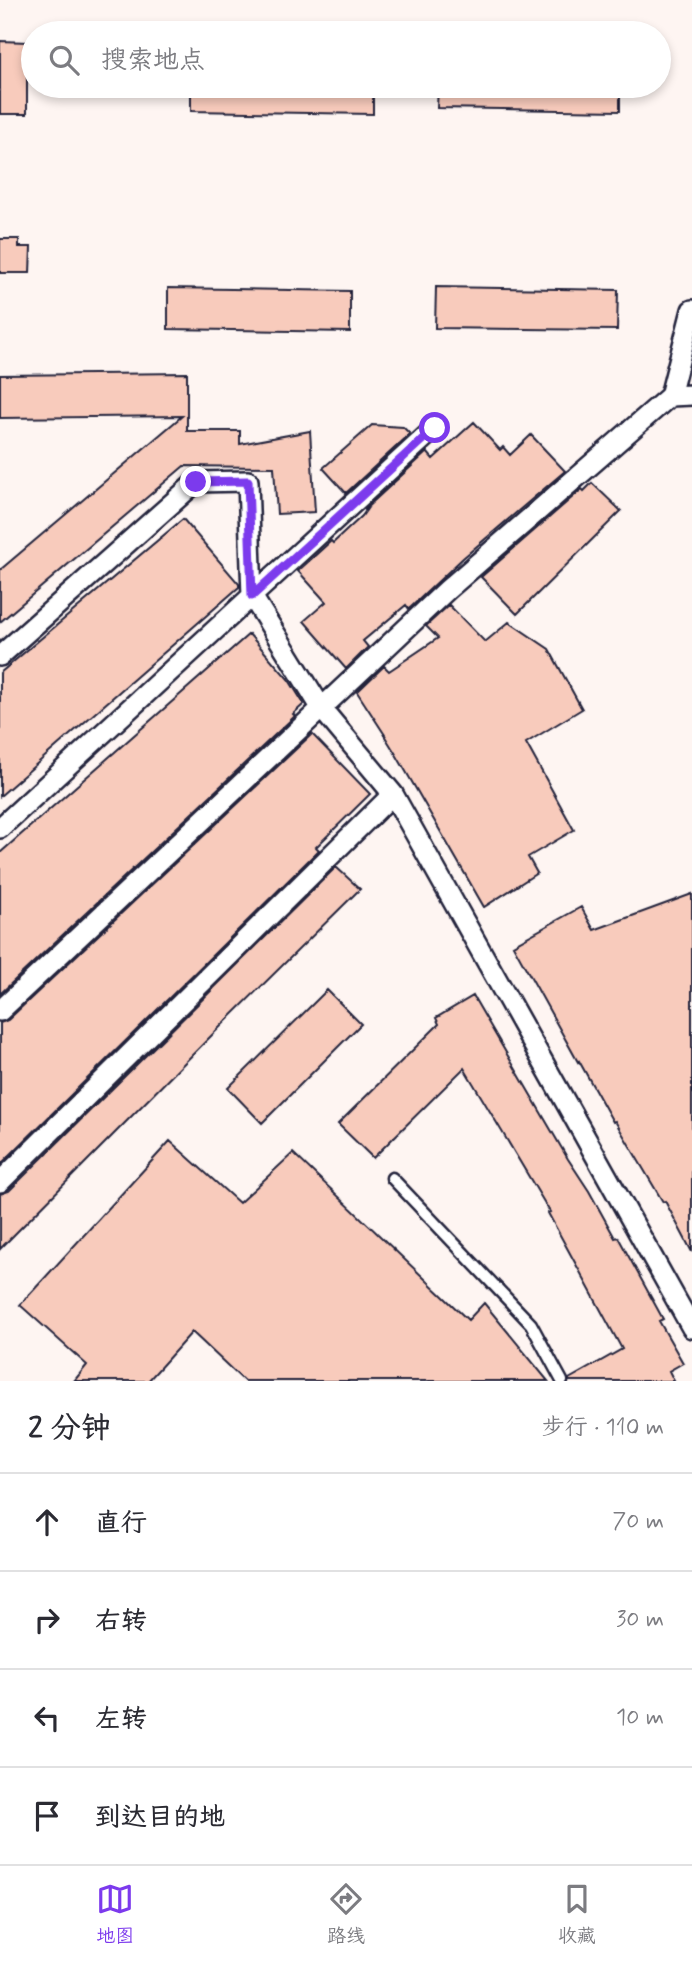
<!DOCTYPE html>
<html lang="zh">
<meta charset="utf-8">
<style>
body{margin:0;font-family:Mynerve,"LXGW WenKai TC",sans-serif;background:#f7f7f7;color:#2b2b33}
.stop{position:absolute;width:21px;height:21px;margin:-16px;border:5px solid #7c3aed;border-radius:50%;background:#fff}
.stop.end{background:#7c3aed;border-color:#fff;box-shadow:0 2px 7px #0008}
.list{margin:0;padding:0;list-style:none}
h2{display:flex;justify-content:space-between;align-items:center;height:91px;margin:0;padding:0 28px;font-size:30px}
h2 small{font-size:23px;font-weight:400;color:#7c7c81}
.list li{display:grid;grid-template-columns:46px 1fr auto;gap:21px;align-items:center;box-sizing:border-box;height:98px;padding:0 28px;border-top:2px solid #e1e1e2}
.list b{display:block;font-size:26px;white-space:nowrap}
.list em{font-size:23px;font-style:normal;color:#7c7c81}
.icon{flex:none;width:38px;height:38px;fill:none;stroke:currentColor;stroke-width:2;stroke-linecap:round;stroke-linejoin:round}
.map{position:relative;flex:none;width:692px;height:1381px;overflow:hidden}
.search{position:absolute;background:#fff;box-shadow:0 4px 10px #0003;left:21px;right:21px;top:21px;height:77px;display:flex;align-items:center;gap:18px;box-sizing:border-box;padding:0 24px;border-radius:38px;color:#7c7c81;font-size:26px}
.sheet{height:483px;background:#fff}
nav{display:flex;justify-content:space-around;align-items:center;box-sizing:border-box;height:98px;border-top:2px solid #e1e1e2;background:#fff;font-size:19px;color:#7c7c81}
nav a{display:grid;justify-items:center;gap:4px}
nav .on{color:#7c3aed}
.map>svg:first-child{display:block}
.building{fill:#f8cbbc;stroke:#22223b;stroke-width:2}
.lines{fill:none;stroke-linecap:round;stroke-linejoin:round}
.lane-casing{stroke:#22223b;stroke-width:15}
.street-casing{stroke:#22223b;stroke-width:24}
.lane{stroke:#fff;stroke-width:10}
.street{stroke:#fff;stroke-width:19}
.route{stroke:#7c3aed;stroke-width:9}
</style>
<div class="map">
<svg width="692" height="1381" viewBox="0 0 692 1381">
<rect width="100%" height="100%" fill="#fef5f2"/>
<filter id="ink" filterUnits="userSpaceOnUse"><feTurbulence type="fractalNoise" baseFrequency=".0143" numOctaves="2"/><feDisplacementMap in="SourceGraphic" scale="14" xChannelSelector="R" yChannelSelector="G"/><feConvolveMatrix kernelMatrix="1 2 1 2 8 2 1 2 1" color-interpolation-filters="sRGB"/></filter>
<g filter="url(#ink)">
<!-- building -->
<path class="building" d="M 0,41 L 28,42 L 28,50 L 33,50 L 33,76 L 27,76 L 27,114 L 0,114 Z
M 191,86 L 373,86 L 373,114 L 191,111 Z
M 438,86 L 620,86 L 620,111 L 437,108 Z
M 0,239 L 19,239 L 19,247 L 31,247 L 30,273 L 0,273 Z
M 436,287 L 618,290 L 617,330 L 435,328 Z
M 168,288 L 350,291 L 350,332 L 168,329 Z
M 187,373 L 187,431 L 240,431 L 240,444 L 310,431 L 315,512 L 277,514 L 274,467 L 184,466 L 0,622 L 0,570 L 182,416 L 0,418 L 0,375 Z
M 474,422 L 500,450 L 503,447 L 510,455 L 531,435 L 565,471 L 463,558 L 409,609 L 406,605 L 363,641 L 368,647 L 346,669 L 304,621 L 326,602 L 298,571 L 331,541 L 333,543 L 362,516 L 367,509 L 364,510 L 427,452 L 433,459 Z
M 372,425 L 403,427 L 410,434 L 346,493 L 323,468 Z
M 592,483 L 621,511 L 517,614 L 481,577 L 582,489 L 584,491 Z
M 183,519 L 239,584 L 239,587 L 0,796 L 0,673 Z
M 449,605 L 485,642 L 509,622 L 549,649 L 582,709 L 526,743 L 574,830 L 528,857 L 537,873 L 484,907 L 397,756 L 384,735 L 385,735 L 357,692 L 384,666 L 389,671 L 438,638 L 426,626 Z
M 249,634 L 289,680 L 304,704 L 293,714 L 295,716 L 0,994 L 0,853 Z
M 312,734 L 370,794 L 316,847 L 319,850 L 0,1165 L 0,1023 L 8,1020 Z
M 336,867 L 360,889 L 213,1034 L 0,1249 L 0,1194 L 9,1191 Z
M 692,894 L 692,1252 L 665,1201 L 663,1202 L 615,1121 L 613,1122 L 579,1061 L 578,1062 L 513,945 L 581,907 L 594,930 Z
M 327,990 L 361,1024 L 262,1123 L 228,1088 Z
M 473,996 L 568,1159 L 589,1191 L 615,1238 L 618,1237 L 663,1319 L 659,1321 L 683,1363 L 669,1371 L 674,1381 L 569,1381 L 569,1379 L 622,1349 L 548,1213 L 550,1212 L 464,1068 L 373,1158 L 338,1124 L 439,1024 L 436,1018 Z
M 170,1141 L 239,1203 L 293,1153 L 468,1320 L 484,1303 L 548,1381 L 244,1381 L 192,1332 L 148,1381 L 74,1381 L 87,1365 L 20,1305 Z"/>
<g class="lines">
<!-- lane casing -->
<g class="lane-casing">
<path id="lane" d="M 392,1178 L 531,1324 L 562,1381"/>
</g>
<!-- street casing -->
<g class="street-casing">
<path id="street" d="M 670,396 L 692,310
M 252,596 L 435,428
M 0,656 L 196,482 L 248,481 L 252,596
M 0,828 L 252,596 L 322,709 L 393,794 L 692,1328
M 0,1011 L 447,590 L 670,396 L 692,395
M 0,1182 L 393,794"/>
</g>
<!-- lane -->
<use href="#lane" class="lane"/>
<!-- street -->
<use href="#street" class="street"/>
</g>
</g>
<g class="lines" filter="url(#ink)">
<!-- route -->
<path class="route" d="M 196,482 L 248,481 L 252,596 L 435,428"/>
</g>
</svg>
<div class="stop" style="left:435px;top:428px"></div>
<div class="stop end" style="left:196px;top:482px"></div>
<div class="search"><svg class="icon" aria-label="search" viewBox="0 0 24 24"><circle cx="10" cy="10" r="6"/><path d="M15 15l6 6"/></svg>搜索地点</div>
</div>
<section class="sheet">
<h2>2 分钟<small>步行 · 110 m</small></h2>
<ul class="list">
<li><svg class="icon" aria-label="ahead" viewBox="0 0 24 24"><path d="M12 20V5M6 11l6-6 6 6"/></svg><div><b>直行</b></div><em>70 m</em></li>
<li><svg class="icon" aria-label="right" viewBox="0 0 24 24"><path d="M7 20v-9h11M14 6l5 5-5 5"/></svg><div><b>右转</b></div><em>30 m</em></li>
<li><svg class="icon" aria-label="left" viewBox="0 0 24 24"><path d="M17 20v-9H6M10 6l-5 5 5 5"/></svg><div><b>左转</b></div><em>10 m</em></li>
<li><svg class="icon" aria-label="arrive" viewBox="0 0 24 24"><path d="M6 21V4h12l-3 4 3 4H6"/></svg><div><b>到达目的地</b></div></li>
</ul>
</section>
<nav>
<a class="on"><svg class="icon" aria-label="map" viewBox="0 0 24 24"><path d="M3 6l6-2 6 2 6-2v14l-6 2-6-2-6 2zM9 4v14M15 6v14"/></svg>地图</a>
<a><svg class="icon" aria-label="directions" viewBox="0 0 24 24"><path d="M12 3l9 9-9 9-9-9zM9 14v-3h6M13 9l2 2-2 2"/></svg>路线</a>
<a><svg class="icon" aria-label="saved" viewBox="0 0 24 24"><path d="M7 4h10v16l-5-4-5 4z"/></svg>收藏</a>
</nav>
